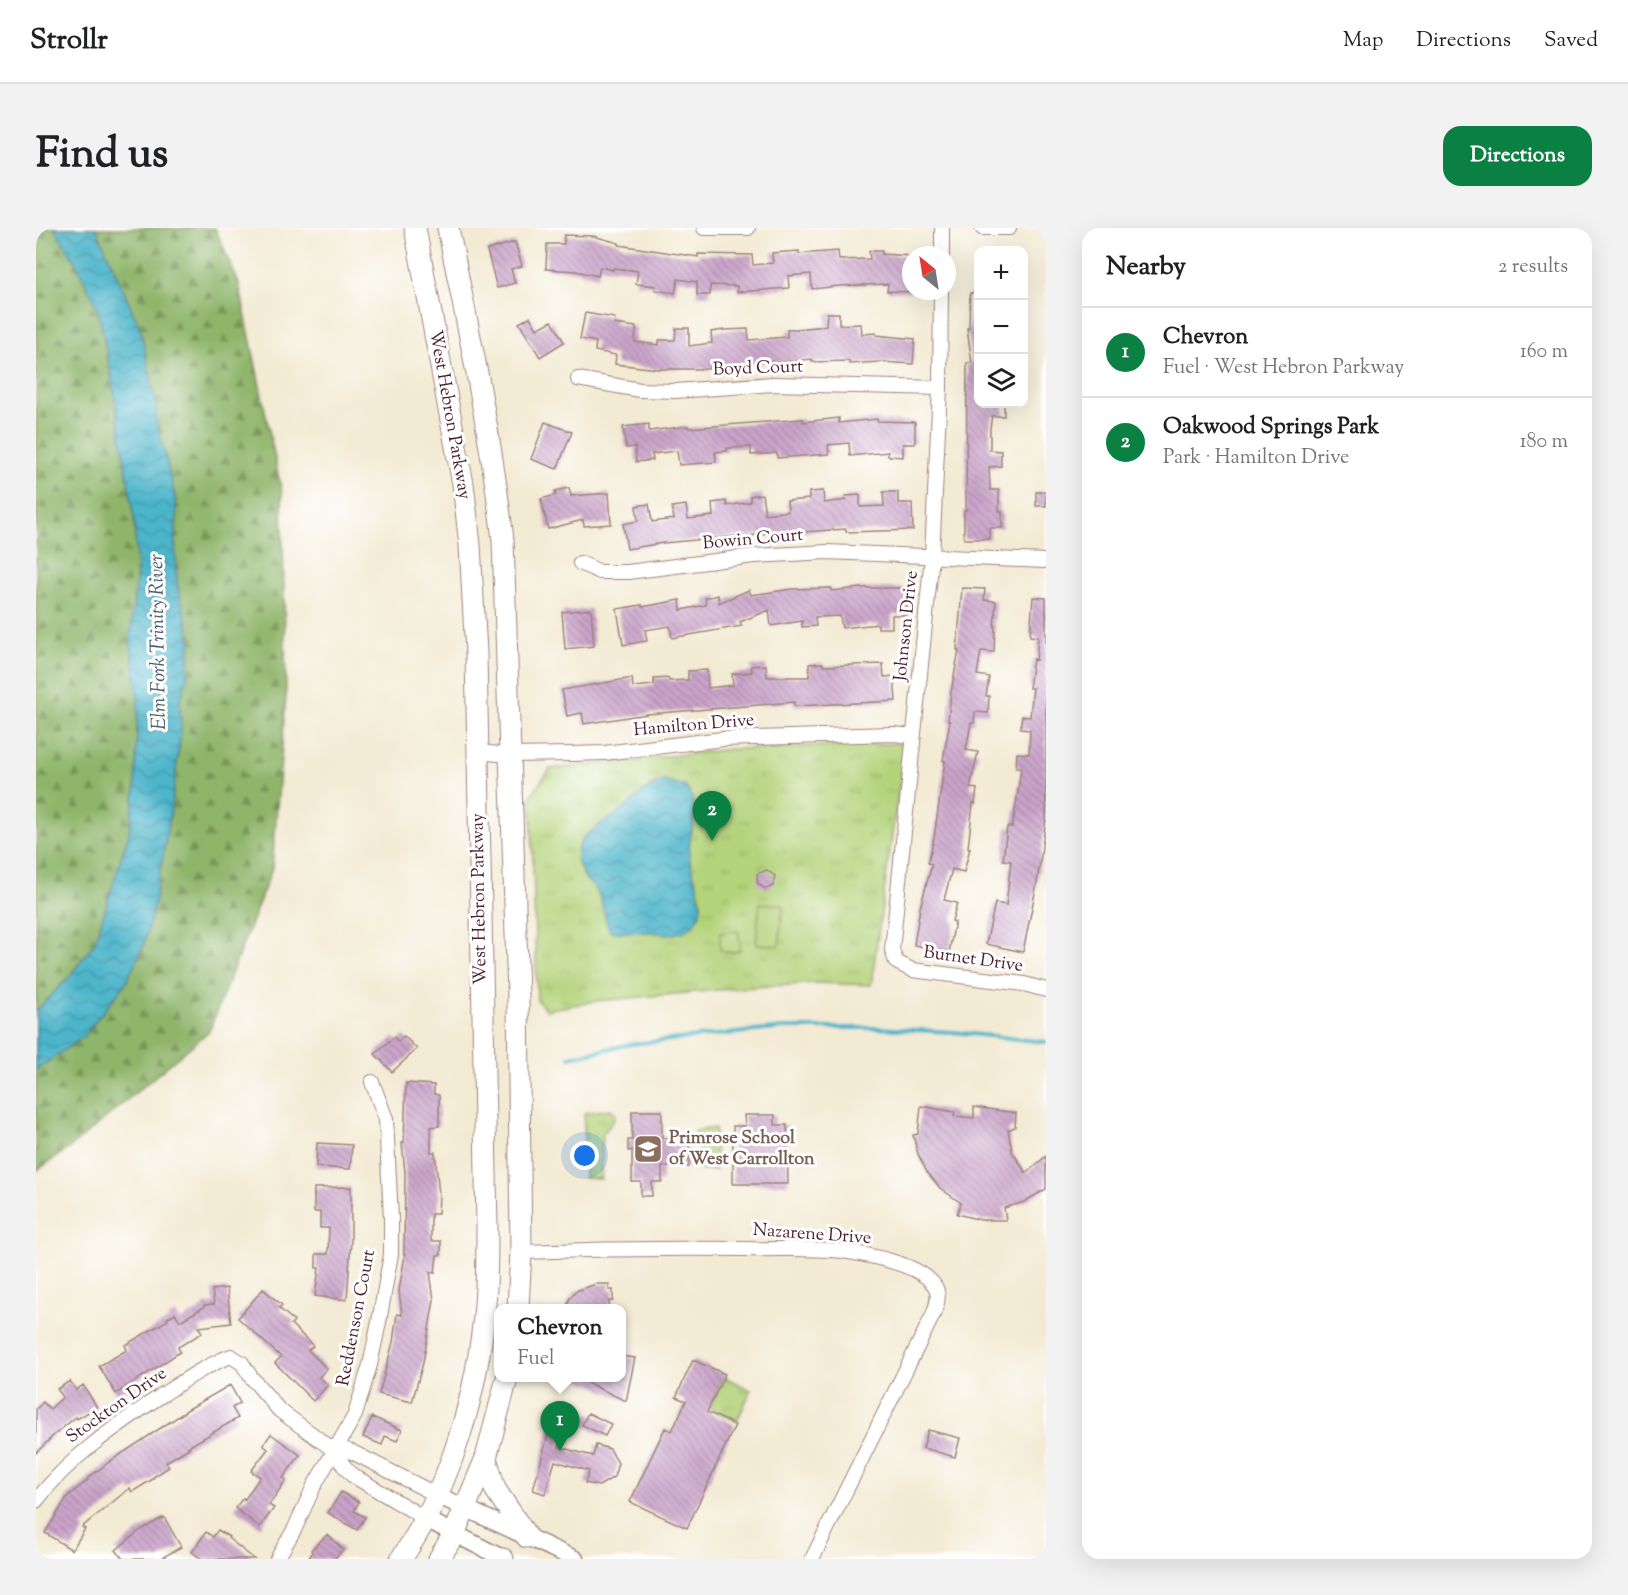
<!DOCTYPE html>
<meta charset="utf-8">
<style>
body{margin:0;font-family:"Sorts Mill Goudy",serif;background:#f2f2f2;color:#202124}
.controls{position:absolute;right:18px;top:18px;display:grid;overflow:hidden;border-radius:12px;box-shadow:0 6px 24px #0002}
.controls button{width:54px;height:54px;display:grid;place-items:center;padding:0;border:0;border-bottom:2px solid #e0e0e0;background:#fff;color:#202124;font:30px sans-serif}
.compass{position:absolute;left:866px;top:18px;width:54px;height:54px;border-radius:50%;background:#fff;box-shadow:0 6px 24px #0002;rotate:330deg}
.you{position:absolute;left:549px;top:928px;width:21px;height:21px;margin:-15px;border:4px solid #fff;border-radius:50%;background:#1a73e8;box-shadow:0 0 0 9px #1a73e833}
.badge{display:grid;place-items:center;width:39px;height:39px;border-radius:50%;background:#0b8043;color:#fff;font-size:20px;font-weight:700}
.pin{position:absolute;translate:-50% -50px;filter:drop-shadow(0 2px 3px #0008)}
.pin::after{content:'';position:absolute;top:32px;width:21px;height:18px;background:inherit;clip-path:polygon(0 0,100% 0,50% 100%)}
.popup{position:absolute;left:458px;top:1076px;width:132px;height:78px;box-sizing:border-box;display:grid;place-content:center;border-radius:12px;background:#fff;filter:drop-shadow(0 2px 4px #0005);font-size:20px;white-space:nowrap;color:#757577}
.popup b{font-size:22px;color:#202124}
.popup::after{content:'';position:absolute;left:50%;top:100%;margin-left:-12px;border:12px solid transparent;border-top-color:#fff}
.list{margin:0;padding:0;list-style:none}
h2{display:flex;justify-content:space-between;align-items:center;height:78px;margin:0;padding:0 24px;font-size:26px}
h2 small{font-size:20px;font-weight:400;color:#757577}
.list li{display:grid;grid-template-columns:39px 1fr auto;gap:18px;align-items:center;box-sizing:border-box;height:90px;padding:0 24px;border-top:2px solid #e0e0e0}
.list b{display:block;font-size:22px;white-space:nowrap}
.list p{margin:0;font-size:20px;white-space:nowrap;color:#757577}
.list em{font-size:20px;font-style:normal;color:#757577}
.icon{flex:none;width:33px;height:33px;fill:none;stroke:currentColor;stroke-width:2;stroke-linecap:round;stroke-linejoin:round}
.map{position:relative;flex:none;width:1010px;height:1331px;overflow:hidden;border-radius:18px}
header{display:flex;align-items:center;gap:36px;box-sizing:border-box;height:84px;padding:0 30px;background:#fff;border-bottom:2px solid #e0e0e0}
header strong{font-size:28px}
nav{display:flex;gap:33px;margin-inline-start:auto;font-size:21px}
.intro{display:flex;align-items:center;justify-content:space-between;box-sizing:border-box;height:144px;padding:0 36px}
h1{margin:0;font-size:42px}
.button{padding:15px 27px;border-radius:18px;background:#0b8043;color:#fff;font-size:21px;font-weight:700}
main{display:flex;gap:36px;padding:0 36px}
aside{flex:1;background:#fff;border-radius:18px;box-shadow:0 6px 24px #0002}
.map>svg:first-child{display:block}
.grass{fill:url(#grass-tufts);stroke:#7f7952;stroke-width:1.5}
.forest{fill:url(#forest-firs);stroke:#6c6a4a;stroke-width:1.5}
.pitch{fill:#b4d37a;stroke:#7f7952;stroke-width:1.5}
.water{fill:url(#water-waves);stroke:#4b6a7a;stroke-width:1.5}
.lines{fill:none;stroke-linecap:round;stroke-linejoin:round}
.stream{stroke:#4cb5ca;stroke-width:4}
.building{fill:url(#building-back-hatch)}
.minor-casing{stroke:#9e847f;stroke-width:16}
.tertiary-casing{stroke:#9e847f;stroke-width:19}
.primary-casing{stroke:#9e847f;stroke-width:23}
.minor{stroke:#fff;stroke-width:14}
.tertiary{stroke:#fff;stroke-width:16}
.primary{stroke:#fff;stroke-width:21}
.labels{text-anchor:middle;dominant-baseline:central;stroke-width:6;stroke-linejoin:round;paint-order:stroke}
.street-label{font-size:18px;fill:#4a1f2b;stroke:#fff}
.education-label{font-size:18px;font-weight:bold;fill:#785e54;stroke:#fff;text-anchor:start}
.water-label{font-size:20px;font-style:italic;fill:#4b5b6b;stroke:#fff}
</style>
<header>
<strong>Strollr</strong>
<nav><a>Map</a><a>Directions</a><a>Saved</a></nav>
</header>
<div class="intro"><h1>Find us</h1><a class="button">Directions</a></div>
<main>
<div class="map">
<svg width="1010" height="1331" viewBox="0 0 1010 1331">
<defs>
<pattern id="grass-tufts" width="24" height="20" patternUnits="userSpaceOnUse" patternTransform="scale(1.5)"><rect width="24" height="20" fill="#b4d37a"/><path d="M3 7l-1-3M5 7V3M7 7l1-3M15 17l-1-3M17 17v-4M19 17l1-3" fill="none" stroke="#9cb56a"/></pattern>
<pattern id="forest-firs" width="22" height="20" patternUnits="userSpaceOnUse" patternTransform="scale(1.5)"><rect width="22" height="20" fill="#8fb56a"/><path d="M5 1l3.5 6h-7zM16 11l3.5 6h-7z" fill="#779357"/></pattern>
<pattern id="water-waves" width="16" height="10" patternUnits="userSpaceOnUse" patternTransform="scale(1.5)"><rect width="16" height="10" fill="#4cb5ca"/><path d="M0 5q4-4 8 0t8 0" fill="none" stroke="#4193a4"/></pattern>
<pattern id="building-back-hatch" width="6" height="6" patternUnits="userSpaceOnUse" patternTransform="scale(1.5)"><rect width="6" height="6" fill="#caa4ca"/><path d="M-1 5l2 2M0 0l6 6M5-1l2 2" fill="none" stroke="#a685a4"/></pattern>
</defs>
<rect width="100%" height="100%" fill="#fff"/>
<filter id="ink" filterUnits="userSpaceOnUse"><feTurbulence type="fractalNoise" baseFrequency=".0167" numOctaves="2"/><feDisplacementMap in="SourceGraphic" scale="12" xChannelSelector="R" yChannelSelector="G"/><feConvolveMatrix kernelMatrix="1 2 1 2 8 2 1 2 1" color-interpolation-filters="sRGB"/></filter>
<filter id="wash" filterUnits="userSpaceOnUse"><feTurbulence type="fractalNoise" baseFrequency=".008" numOctaves="4" result="noise"/><feDisplacementMap in="SourceGraphic" scale="24" xChannelSelector="R" yChannelSelector="G"/><feGaussianBlur stdDeviation="1.35" result="paint"/><feColorMatrix in="noise" values="0 0 0 0 0 0 0 0 0 0 0 0 0 0 0 0 0 1.4 0 .05"/><feComposite in="paint" operator="in"/></filter>
<g filter="url(#wash)">
<rect width="100%" height="100%" fill="#f3ead3"/>
<!-- grass -->
<path class="grass" d="M 869,515 L 835,757 L 780,755 L 706,760 L 560,773 L 510,782 L 501,772 L 495,567 L 514,541 L 696,521 Z
M 575,881 L 579,886 L 578,892 L 567,906 L 565,951 L 548,950 L 548,885 Z
M 679,900 L 680,942 L 663,942 L 664,921 L 659,906 L 660,903 Z
M 688,1149 L 715,1162 L 701,1193 L 673,1180 Z"/>
<!-- forest -->
<path class="forest" d="M 0,0 L 179,0 L 203,56 L 246,265 L 250,468 L 236,641 L 173,803 L 35,919 L 0,943 Z"/>
<!-- pitch -->
<path class="pitch" d="M 724,675 L 747,677 L 743,718 L 720,716 Z
M 701,703 L 703,705 L 704,722 C 699,725 688,725 684,722 L 684,705 Z"/>
<!-- water -->
<path class="water" d="M 18,0 L 60,0 L 105,102 L 120,175 L 120,191 L 139,268 L 141,289 L 139,313 L 141,356 L 155,410 L 151,450 L 144,473 L 145,503 L 135,582 L 119,673 L 108,716 L 90,755 L 47,809 L 0,842 L 0,783 L 34,748 L 59,714 L 93,605 L 99,563 L 102,469 L 94,410 L 101,343 L 98,290 L 75,146 L 62,81 L 40,35 Z
M 627,553 L 650,559 C 668,587 653,596 653,625 C 654,642 663,657 665,674 C 666,691 655,704 638,706 C 630,707 620,704 611,704 C 598,704 587,705 574,703 C 567,690 568,672 559,660 C 556,656 551,654 549,650 C 524,612 562,600 586,582 C 602,570 607,560 627,553 Z"/>
<g class="lines">
<!-- stream -->
<path class="stream" d="M 534,829 L 595,816 L 748,800 L 841,800 L 917,804 L 1010,814"/>
</g>
<g id="blocks">
<!-- building -->
<path class="building" d="M 528,7 L 557,8 L 583,15 L 583,17 L 662,29 L 662,26 L 716,27 L 717,37 L 737,35 L 736,25 L 763,23 L 763,26 L 802,23 L 803,32 L 834,31 L 833,23 L 846,23 L 846,26 L 875,28 L 875,64 L 851,63 L 852,56 L 804,58 L 776,61 L 775,46 L 752,48 L 753,60 L 701,64 L 701,58 L 674,57 L 674,67 L 661,67 L 661,54 L 642,51 L 639,65 L 619,62 L 620,58 L 600,56 L 602,43 L 577,40 L 577,42 L 564,39 L 562,48 L 540,43 L 510,41 L 511,16 L 528,16 Z
M 479,14 L 486,38 L 475,41 L 479,55 L 461,60 L 451,22 Z
M 934,65 L 942,65 L 942,176 L 968,176 L 968,188 L 956,188 L 954,200 L 954,222 L 965,223 L 965,238 L 953,239 L 954,262 L 963,262 L 963,283 L 966,283 L 966,300 L 954,300 L 954,311 L 928,311 L 928,282 L 930,282 L 931,135 L 936,135 L 931,100 L 933,100 Z
M 549,85 L 579,90 L 578,96 L 600,99 L 599,114 L 623,117 L 623,112 L 639,112 L 640,100 L 653,100 L 653,118 L 676,115 L 675,104 L 688,102 L 712,101 L 713,112 L 751,109 L 751,102 L 790,98 L 791,85 L 803,85 L 803,97 L 825,96 L 826,106 L 840,105 L 840,107 L 879,111 L 877,136 L 844,134 L 813,136 L 813,133 L 776,134 L 776,131 L 738,135 L 737,133 L 693,136 L 670,141 L 622,141 L 579,136 L 580,127 L 559,123 L 560,114 L 544,111 Z
M 494,89 L 501,101 L 516,93 L 528,114 L 504,129 L 483,95 Z
M 803,190 L 803,195 L 841,191 L 841,193 L 879,194 L 879,216 L 867,216 L 867,229 L 852,228 L 852,224 L 814,228 L 813,215 L 792,217 L 793,226 L 741,230 L 741,225 L 715,227 L 715,219 L 691,220 L 691,223 L 679,224 L 680,234 L 643,237 L 641,223 L 616,226 L 617,232 L 600,234 L 599,219 L 590,220 L 587,199 L 613,196 L 613,203 L 652,198 L 652,200 L 767,191 L 767,194 Z
M 509,194 L 536,204 L 521,241 L 495,231 Z
M 533,260 L 535,268 L 573,265 L 575,296 L 548,298 L 547,292 L 512,301 L 505,271 L 520,267 L 519,263 Z
M 787,263 L 788,275 L 810,272 L 809,268 L 824,267 L 824,279 L 848,278 L 847,264 L 862,264 L 862,275 L 876,275 L 877,302 L 810,304 L 810,301 L 737,306 L 737,304 L 703,310 L 703,308 L 627,315 L 591,321 L 587,296 L 602,293 L 600,278 L 613,276 L 616,294 L 638,291 L 636,279 L 650,277 L 652,291 L 677,288 L 676,275 L 690,273 L 691,278 L 714,274 L 714,268 L 726,266 L 729,286 L 752,283 L 751,273 L 773,271 L 773,264 Z
M 1000,264 L 1010,264 L 1010,278 L 1000,278 Z
M 795,360 L 795,363 L 825,360 L 871,360 L 871,387 L 856,387 L 856,400 L 842,400 L 842,396 L 806,400 L 804,388 L 779,389 L 780,398 L 766,399 L 766,393 L 735,398 L 733,382 L 704,394 L 706,398 L 636,410 L 634,398 L 609,402 L 611,413 L 587,417 L 581,381 L 606,377 L 606,379 L 644,372 L 645,382 L 670,377 L 669,370 L 682,367 L 683,375 L 713,362 L 715,367 L 756,361 Z
M 926,360 L 949,361 L 948,372 L 960,373 L 958,399 L 959,399 L 958,424 L 945,423 L 941,447 L 953,449 L 950,468 L 953,468 L 952,485 L 939,484 L 938,495 L 935,495 L 930,522 L 942,524 L 934,560 L 941,561 L 939,576 L 937,575 L 932,620 L 934,620 L 928,644 L 916,641 L 908,672 L 921,675 L 916,693 L 919,694 L 913,724 L 878,717 L 884,680 L 896,636 L 892,635 L 898,610 L 909,533 L 907,532 L 914,493 L 912,493 L 915,464 L 923,422 L 921,422 Z
M 997,369 L 1010,370 L 1010,591 L 1001,655 L 987,724 L 950,716 L 959,675 L 970,677 L 975,633 L 967,632 L 971,599 L 976,599 L 980,577 L 985,540 L 980,540 L 981,525 L 993,526 L 994,502 L 984,501 L 986,488 L 994,489 L 997,460 L 993,460 L 997,431 L 1000,432 L 1002,409 L 994,408 Z
M 555,381 L 558,418 L 529,421 L 526,384 Z
M 787,435 L 787,438 L 847,436 L 848,449 L 858,448 L 860,473 L 758,478 L 758,474 L 611,486 L 548,496 L 546,485 L 531,488 L 526,462 L 596,450 L 597,459 L 618,457 L 618,451 L 632,450 L 633,453 L 652,452 L 652,443 L 671,442 L 672,460 L 697,457 L 696,446 L 716,444 L 715,438 L 730,437 L 731,449 L 773,449 L 773,436 Z
M 731,642 L 739,648 L 737,658 L 730,661 L 722,656 L 721,646 Z
M 368,808 L 381,821 L 356,844 L 339,826 L 358,809 L 362,813 Z
M 370,855 L 398,857 L 398,866 L 403,867 L 403,898 L 395,899 L 395,924 L 399,924 L 403,967 L 402,986 L 395,986 L 395,1013 L 405,1013 L 405,1027 L 401,1027 L 399,1045 L 394,1044 L 398,1072 L 387,1135 L 376,1174 L 343,1166 L 357,1114 L 361,1086 L 366,1087 L 363,1063 L 369,1026 L 368,1026 L 369,945 L 366,915 L 368,915 Z
M 885,878 L 919,884 L 918,888 L 938,890 L 938,879 L 980,885 L 979,899 L 972,902 L 976,923 L 990,945 L 1010,928 L 1010,961 L 988,974 L 968,980 L 970,992 L 945,992 L 921,986 L 925,975 L 904,960 L 891,944 L 882,926 L 877,907 L 882,906 Z
M 596,883 L 626,883 L 626,910 L 653,910 L 653,939 L 626,939 L 626,954 L 616,954 L 616,968 L 605,968 L 605,954 L 596,954 L 596,922 L 592,923 L 592,912 L 596,912 Z
M 708,887 L 739,887 L 739,897 L 751,897 L 752,956 L 697,956 L 697,898 L 709,898 Z
M 281,915 L 316,917 L 314,941 L 280,939 Z
M 315,959 L 315,1013 L 311,1072 L 279,1068 L 283,1040 L 280,1040 L 280,1026 L 292,1026 L 293,1000 L 284,1000 L 284,984 L 278,984 L 278,960 Z
M 560,1056 L 573,1056 L 573,1062 L 577,1062 L 577,1073 L 573,1073 L 573,1080 L 530,1080 L 534,1070 L 540,1063 Z
M 191,1060 L 195,1095 L 163,1099 L 166,1105 L 142,1119 L 144,1124 L 80,1166 L 63,1138 L 91,1122 L 89,1117 L 132,1092 L 131,1090 L 139,1085 L 144,1093 L 168,1079 L 168,1077 L 178,1076 L 176,1062 Z
M 227,1061 L 246,1077 L 243,1080 L 258,1093 L 255,1096 L 277,1118 L 272,1122 L 291,1141 L 283,1149 L 292,1157 L 277,1173 L 239,1135 L 245,1129 L 202,1090 Z
M 585,1128 L 599,1130 L 590,1173 L 539,1149 L 585,1149 Z
M 657,1132 L 689,1146 L 671,1184 L 699,1197 L 651,1300 L 594,1274 L 629,1200 L 636,1203 L 650,1173 L 640,1169 Z
M 34,1153 L 40,1162 L 47,1157 L 61,1179 L 41,1191 L 40,1189 L 18,1207 L 0,1225 L 0,1181 L 7,1174 L 14,1181 L 27,1169 L 21,1161 Z
M 194,1157 L 204,1175 L 196,1180 L 202,1190 L 152,1219 L 153,1220 L 130,1234 L 133,1239 L 116,1250 L 117,1251 L 96,1264 L 94,1260 L 73,1277 L 46,1299 L 49,1301 L 36,1322 L 9,1305 L 32,1268 L 52,1252 L 51,1251 L 73,1234 L 149,1184 L 149,1183 Z
M 518,1185 L 531,1189 L 523,1219 L 557,1228 L 560,1217 L 574,1221 L 582,1235 L 578,1249 L 563,1258 L 549,1255 L 553,1243 L 519,1233 L 509,1266 L 497,1262 Z
M 552,1185 L 575,1196 L 569,1208 L 546,1197 Z
M 336,1189 L 366,1202 L 361,1213 L 349,1208 L 346,1217 L 327,1209 Z
M 892,1202 L 924,1210 L 919,1229 L 887,1220 Z
M 235,1206 L 264,1227 L 247,1250 L 250,1252 L 233,1277 L 238,1280 L 224,1299 L 199,1280 L 207,1270 L 209,1271 L 224,1249 L 215,1243 L 232,1221 L 227,1217 Z
M 305,1264 L 323,1274 L 318,1283 L 329,1289 L 321,1302 L 292,1285 Z
M 128,1289 L 145,1319 L 124,1331 L 87,1331 L 80,1322 L 103,1303 Z
M 182,1302 L 193,1309 L 192,1310 L 218,1331 L 166,1331 L 156,1324 L 170,1304 L 177,1309 Z
M 292,1306 L 307,1322 L 298,1331 L 272,1331 L 277,1324 L 275,1322 Z"/>
</g>
</g>
<g filter="url(#ink)">
<use href="#blocks" fill-opacity="0" stroke="#9e847f" stroke-width="1.5"/>
<g class="lines">
<!-- minor casing -->
<g class="minor-casing">
<path id="minor" d="M 668,0 L 712,0
M 946,0 L 973,0
M 906,27 L 906,0
M 905,63 L 904,160 L 896,328 L 856,722 L 860,734 L 876,742 L 988,756 L 1010,762
M 542,151 L 604,162 L 639,163 L 737,156 L 904,160
M 544,335 L 564,344 L 592,344 L 718,328 L 791,324 L 1010,333
M 441,524 L 474,527 L 535,526 L 568,525 L 687,511 L 857,506 L 877,508
M 485,1024 C 560,1021 634,1020 709,1021 C 743,1022 779,1019 813,1024 C 837,1028 888,1037 900,1060 C 904,1069 900,1079 897,1087 L 776,1331
M 299,1223 L 307,1221 L 316,1224 L 401,1267
M 0,1273 C 34,1229 77,1200 123,1169 C 146,1154 168,1138 195,1128 L 206,1135 L 215,1149 L 243,1182 L 299,1223 L 308,1238 L 316,1247 L 390,1291
M 241,1331 L 259,1300 L 278,1258 L 319,1187 L 334,1137 L 343,1094 L 355,1026 L 355,991 L 350,891 L 336,854"/>
</g>
<!-- tertiary casing -->
<g class="tertiary-casing">
<path id="tertiary" d="M 401,1267 L 539,1331
M 390,1291 L 468,1331"/>
</g>
<!-- primary casing -->
<g class="primary-casing">
<path id="primary" d="M 412,0 C 433,103 455,207 467,312 L 482,768 L 485,1024 L 482,1080
M 450,1230 L 459,1261 L 491,1309
M 365,1331 C 415,1259 442,1164 449,1077 C 451,1051 451,1025 451,999 L 440,425 L 434,317 L 427,256 L 379,0
M 403,1331 L 418,1306 L 450,1230 L 471,1150
M 463,1331 L 467,1331"/>
</g>
<!-- minor -->
<use href="#minor" class="minor"/>
<!-- tertiary -->
<use href="#tertiary" class="tertiary"/>
<!-- primary -->
<use href="#primary" class="primary"/>
</g>
</g>
<!-- icons -->
<defs>
<g id="school-square" transform="scale(1.5)"><rect x="-9" y="-9" width="18" height="18" rx="4" fill="#8d6e63" stroke="#fff"/><path d="M0-5L7-2L0 1L-7-2ZM-4 1L0 2.5L4 1V4Q0 6-4 4Z" fill="#fff"/></g>
</defs>
<g fill-rule="evenodd">
<use href="#school-square" x="612" y="921"/>
</g>
<g class="labels">
<!-- street labels -->
<g class="street-label">
<text transform="translate(722 141) rotate(-2)">Boyd Court</text>
<text transform="translate(413 187) rotate(80)">West Hebron Parkway</text>
<text transform="translate(717 312) rotate(-5)">Bowin Court</text>
<text transform="translate(871 398) rotate(-84)">Johnson Drive</text>
<text transform="translate(658 498) rotate(-5)">Hamilton Drive</text>
<text transform="translate(444 671) rotate(-91)">West Hebron Parkway</text>
<text transform="translate(937 732) rotate(8)">Burnet Drive</text>
<text transform="translate(776 1007) rotate(4)">Nazarene Drive</text>
<text transform="translate(321 1090) rotate(-79)">Reddenson Court</text>
<text transform="translate(81 1178) rotate(-35)">Stockton Drive</text>
</g>
<!-- education labels -->
<g class="education-label">
<text x="633" y="911">Primrose School<tspan x="633" dy="21">of West Carrollton</tspan></text>
</g>
<!-- water labels -->
<g class="water-label">
<text transform="translate(123 414) rotate(-91)">Elm Fork Trinity River</text>
</g>
</g>
</svg>
<div class="controls">
<button>+</button>
<button>−</button>
<button><svg class="icon" aria-label="layers" viewBox="0 0 24 24"><path d="M12 4l9 5-9 5-9-5zM3 14l9 5 9-5"/></svg></button>
</div>
<svg class="compass" viewBox="-18 -18 36 36"><path d="M0-13l5 13h-10z" fill="#e53935"/><path d="M0 13l5-13h-10z" fill="#757577"/></svg>
<div class="you"></div>
<div class="pin badge" style="left:524px;top:1223px">1</div>
<div class="popup"><b>Chevron</b>Fuel</div>
<div class="pin badge" style="left:676px;top:613px">2</div>
</div>
<aside>
<h2>Nearby<small>2 results</small></h2>
<ul class="list">
<li><span class="badge">1</span><div><b>Chevron</b><p>Fuel · West Hebron Parkway</p></div><em>160 m</em></li>
<li><span class="badge">2</span><div><b>Oakwood Springs Park</b><p>Park · Hamilton Drive</p></div><em>180 m</em></li>
</ul>
</aside>
</main>
